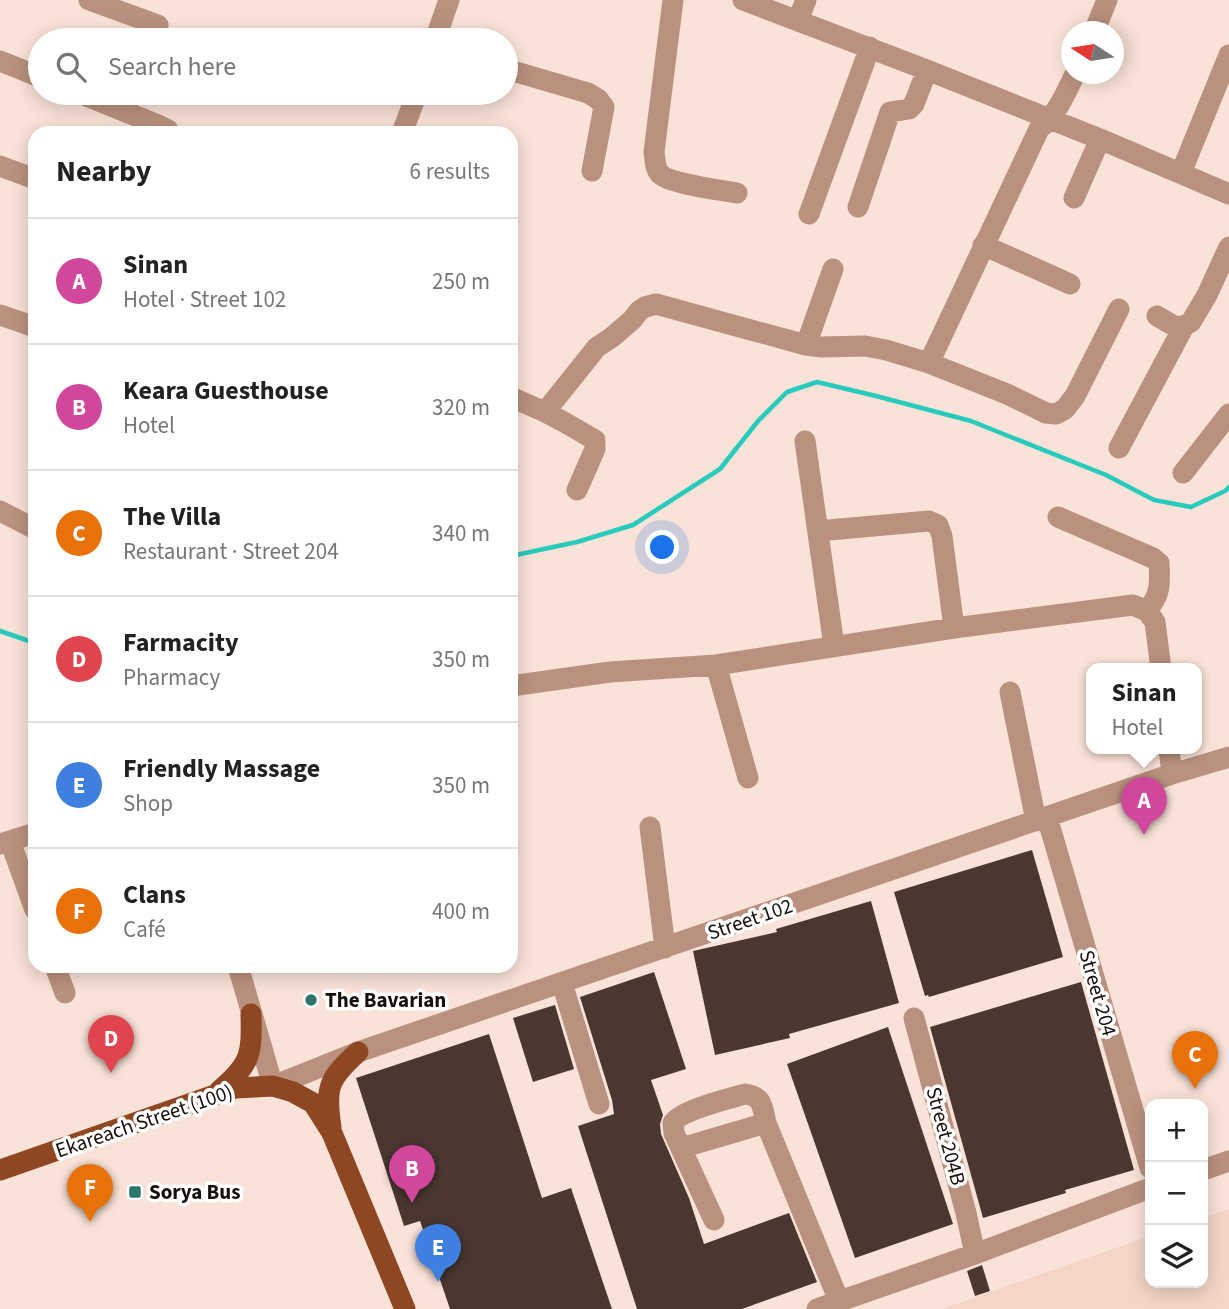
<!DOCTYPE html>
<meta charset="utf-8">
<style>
body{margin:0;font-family:"Source Sans 3",sans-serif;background:#f6f6f6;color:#222}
.controls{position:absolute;right:21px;bottom:21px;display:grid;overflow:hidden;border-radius:14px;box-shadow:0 4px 18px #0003}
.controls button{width:63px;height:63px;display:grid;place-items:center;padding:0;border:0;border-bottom:2px solid #e0e0e0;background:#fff;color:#222;font:35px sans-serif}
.compass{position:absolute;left:1061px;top:21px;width:63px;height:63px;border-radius:50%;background:#fff;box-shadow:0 4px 18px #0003;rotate:282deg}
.you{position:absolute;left:663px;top:548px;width:24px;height:24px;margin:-18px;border:5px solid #fff;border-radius:50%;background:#1a73e8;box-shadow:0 0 0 10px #1a73e833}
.badge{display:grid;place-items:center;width:46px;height:46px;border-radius:50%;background:#1a73e8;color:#fff;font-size:23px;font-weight:700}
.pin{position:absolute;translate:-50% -58px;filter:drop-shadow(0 2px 4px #0008)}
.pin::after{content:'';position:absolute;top:37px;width:24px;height:21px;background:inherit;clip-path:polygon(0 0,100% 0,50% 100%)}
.popup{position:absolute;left:1086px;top:663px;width:116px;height:91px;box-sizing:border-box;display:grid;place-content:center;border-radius:14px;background:#fff;filter:drop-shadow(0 2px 5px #0005);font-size:23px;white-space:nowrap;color:#767676}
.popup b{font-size:26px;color:#222}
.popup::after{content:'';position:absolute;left:50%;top:100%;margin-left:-14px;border:14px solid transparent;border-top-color:#fff}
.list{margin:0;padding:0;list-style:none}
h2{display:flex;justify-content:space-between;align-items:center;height:91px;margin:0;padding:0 28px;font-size:30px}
h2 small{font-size:23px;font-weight:400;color:#767676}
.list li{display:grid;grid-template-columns:46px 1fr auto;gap:21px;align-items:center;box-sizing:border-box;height:126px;padding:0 28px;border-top:2px solid #e0e0e0}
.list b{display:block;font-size:26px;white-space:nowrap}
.list p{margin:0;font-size:23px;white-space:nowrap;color:#767676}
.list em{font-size:23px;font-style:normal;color:#767676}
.icon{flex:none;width:38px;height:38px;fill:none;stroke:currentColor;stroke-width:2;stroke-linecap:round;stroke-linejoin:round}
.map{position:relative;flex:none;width:1229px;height:1309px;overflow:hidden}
.search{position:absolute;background:#fff;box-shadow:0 4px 18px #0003;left:28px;top:28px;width:490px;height:77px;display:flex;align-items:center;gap:18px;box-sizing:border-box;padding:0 24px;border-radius:38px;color:#767676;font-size:26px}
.panel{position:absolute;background:#fff;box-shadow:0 4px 18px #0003;left:28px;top:126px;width:490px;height:847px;border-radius:21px}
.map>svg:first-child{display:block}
.built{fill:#f4d5c7}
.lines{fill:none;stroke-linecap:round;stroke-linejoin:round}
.stream{stroke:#28cbbb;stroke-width:4.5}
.building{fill:#4a3830}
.minor{stroke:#ba917e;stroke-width:21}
.major{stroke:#8e4623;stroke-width:21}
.poi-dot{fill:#2e756d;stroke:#fff;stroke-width:2.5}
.labels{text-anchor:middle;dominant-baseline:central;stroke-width:7;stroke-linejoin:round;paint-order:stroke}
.street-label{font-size:21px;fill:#150e0a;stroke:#fff}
.poi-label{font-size:21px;font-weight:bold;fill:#150e0a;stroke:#fff;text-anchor:start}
</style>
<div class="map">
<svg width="1229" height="1309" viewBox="0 0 1229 1309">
<rect width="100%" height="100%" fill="#f9e2d7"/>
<!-- built -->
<path class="built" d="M 1229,1209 L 1229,1309 L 942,1309 L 1150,1236 L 1150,1283 L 1203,1283 L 1203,1218 Z"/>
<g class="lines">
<!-- stream -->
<path class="stream" d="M 511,556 L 577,542 L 633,525 L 720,469 L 758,421 L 787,392 L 817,382 L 876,396 L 971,421 L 1106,475 L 1154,500 L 1191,507 L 1225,491 L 1229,487
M 0,631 L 35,643"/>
</g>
<!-- building -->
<path class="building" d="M 1032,850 L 1063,957 L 929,997 L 928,995 L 925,996 L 894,892 Z
M 871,901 L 899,1003 L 789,1034 L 790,1038 L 715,1055 L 693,951 L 777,932 L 776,929 Z
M 654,972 L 686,1069 L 651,1080 L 663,1115 L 660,1124 L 661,1134 L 689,1198 L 704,1244 L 789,1213 L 817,1282 L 742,1309 L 637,1309 L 578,1126 L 614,1114 L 612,1100 L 580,997 Z
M 1081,982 L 1134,1170 L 1065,1190 L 1066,1193 L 983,1218 L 930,1027 Z
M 555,1005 L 574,1069 L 533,1082 L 513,1018 Z
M 888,1027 L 953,1224 L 855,1258 L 787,1064 Z
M 489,1034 L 542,1198 L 571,1188 L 612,1309 L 450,1309 L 420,1221 L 404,1226 L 356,1078 Z
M 982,1265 L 990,1291 L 975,1296 L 967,1271 Z"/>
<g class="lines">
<!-- minor -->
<path class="minor" d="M 89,0 L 158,25
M 673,0 L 654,152 C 655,159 655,169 660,174 C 670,184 721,190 737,193
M 743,0 L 927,70 L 1100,139 L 1229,194
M 798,20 L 806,0
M 1094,32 L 1107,0
M 435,40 L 449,0
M 0,61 L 40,77
M 506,69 L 588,93 L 598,99 L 604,107 L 592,171
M 79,93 L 158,125 L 168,130 L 170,133
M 402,133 L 417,93
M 0,166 L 35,179
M 1181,173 L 1229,55
M 1074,198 L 1100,139
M 858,207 L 890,112 L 909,109 L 914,104 L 927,70
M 809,214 L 870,47
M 983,245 L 1070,284
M 0,315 L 35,327
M 1157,316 L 1176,327 L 1184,326 L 1191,322 L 1207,295 L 1229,247
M 806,345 L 833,269
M 929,363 L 1039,129 C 1057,114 1065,95 1075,74
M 511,397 L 545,412 L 597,347 L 611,338 L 632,320 L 639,311 L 645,307 L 656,304 L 806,345 L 822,347 L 865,346 L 886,350 L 929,363 L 1007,394 L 1046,413 L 1056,414 L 1065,409 L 1075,396 L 1119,309
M 545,412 L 564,422 L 595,440 L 595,449 L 577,490
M 805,441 L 834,646
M 1119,448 L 1184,326
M 1183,473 L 1229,414
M 0,511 L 35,529
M 1058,517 L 1153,558 L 1159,563 C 1160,584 1161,594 1147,611
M 818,531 L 929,521 L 938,525 L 942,536 L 954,628
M 716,665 L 748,778
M 511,686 L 610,672 L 716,665 L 954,628 L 1133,605 L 1147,611 L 1155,622 L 1161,669
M 1010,692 L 1036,821
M 1169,749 L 1172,774
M 1047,817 L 1150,1168
M 650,827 L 665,948
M 10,841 L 35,910
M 0,844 L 35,833
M 55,966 L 65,993
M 238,966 L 273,1086 L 358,1052 L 1172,774 L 1229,757
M 562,983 L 599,1104
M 914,1018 L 966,1213 L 975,1254
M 681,1148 L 766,1123 L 839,1301
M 1203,1170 L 1229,1161
M 714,1220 L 674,1133 L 673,1123 C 681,1110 728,1099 745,1094 C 764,1097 762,1107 766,1123
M 817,1309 L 975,1254 L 1150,1188"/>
<!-- major -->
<path class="major" d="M 219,1091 C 251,1064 252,1055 251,1014
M 331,1127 C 325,1088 328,1079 358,1052
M 0,1170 L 235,1088 L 273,1086 L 293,1092 L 313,1103 L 332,1133 L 405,1309"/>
</g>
<!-- markers -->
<g class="poi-dot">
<circle cx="311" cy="1000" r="7"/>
<rect x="128" y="1185" width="14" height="14" rx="3.5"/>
</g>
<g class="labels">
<!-- street labels -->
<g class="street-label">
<text transform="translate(750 919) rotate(-19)">Street 102</text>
<text transform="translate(1098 993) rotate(74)">Street 204</text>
<text transform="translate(144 1121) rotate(-19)">Ekareach Street (100)</text>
<text transform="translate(946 1136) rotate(75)">Street 204B</text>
</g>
<!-- poi labels -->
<g class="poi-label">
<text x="325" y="1000">The Bavarian</text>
<text x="149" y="1192">Sorya Bus</text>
</g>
</g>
</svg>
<div class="controls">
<button>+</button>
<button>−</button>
<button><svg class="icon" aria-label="layers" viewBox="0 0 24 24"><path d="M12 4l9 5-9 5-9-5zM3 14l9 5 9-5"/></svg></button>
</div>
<svg class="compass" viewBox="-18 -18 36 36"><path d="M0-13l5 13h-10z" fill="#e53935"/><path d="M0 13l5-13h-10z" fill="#767676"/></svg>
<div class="you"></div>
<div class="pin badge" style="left:1144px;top:835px;background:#d1479c">A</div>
<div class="popup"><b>Sinan</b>Hotel</div>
<div class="pin badge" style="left:412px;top:1203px;background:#d1479c">B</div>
<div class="pin badge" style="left:1195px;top:1089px;background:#e8710a">C</div>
<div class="pin badge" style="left:111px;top:1073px;background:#e0444e">D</div>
<div class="pin badge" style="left:438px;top:1282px;background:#3f7fe0">E</div>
<div class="pin badge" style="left:90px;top:1222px;background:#e8710a">F</div>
<div class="search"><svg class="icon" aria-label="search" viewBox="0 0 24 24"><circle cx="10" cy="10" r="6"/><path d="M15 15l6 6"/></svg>Search here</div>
<section class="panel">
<h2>Nearby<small>6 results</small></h2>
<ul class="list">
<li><span class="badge" style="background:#d1479c">A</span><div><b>Sinan</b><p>Hotel · Street 102</p></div><em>250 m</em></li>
<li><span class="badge" style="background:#d1479c">B</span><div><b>Keara Guesthouse</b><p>Hotel</p></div><em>320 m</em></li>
<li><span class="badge" style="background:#e8710a">C</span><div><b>The Villa</b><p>Restaurant · Street 204</p></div><em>340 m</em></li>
<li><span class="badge" style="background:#e0444e">D</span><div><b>Farmacity</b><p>Pharmacy</p></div><em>350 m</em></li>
<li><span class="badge" style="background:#3f7fe0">E</span><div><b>Friendly Massage</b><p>Shop</p></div><em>350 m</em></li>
<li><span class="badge" style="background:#e8710a">F</span><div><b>Clans</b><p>Café</p></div><em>400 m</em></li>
</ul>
</section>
</div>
